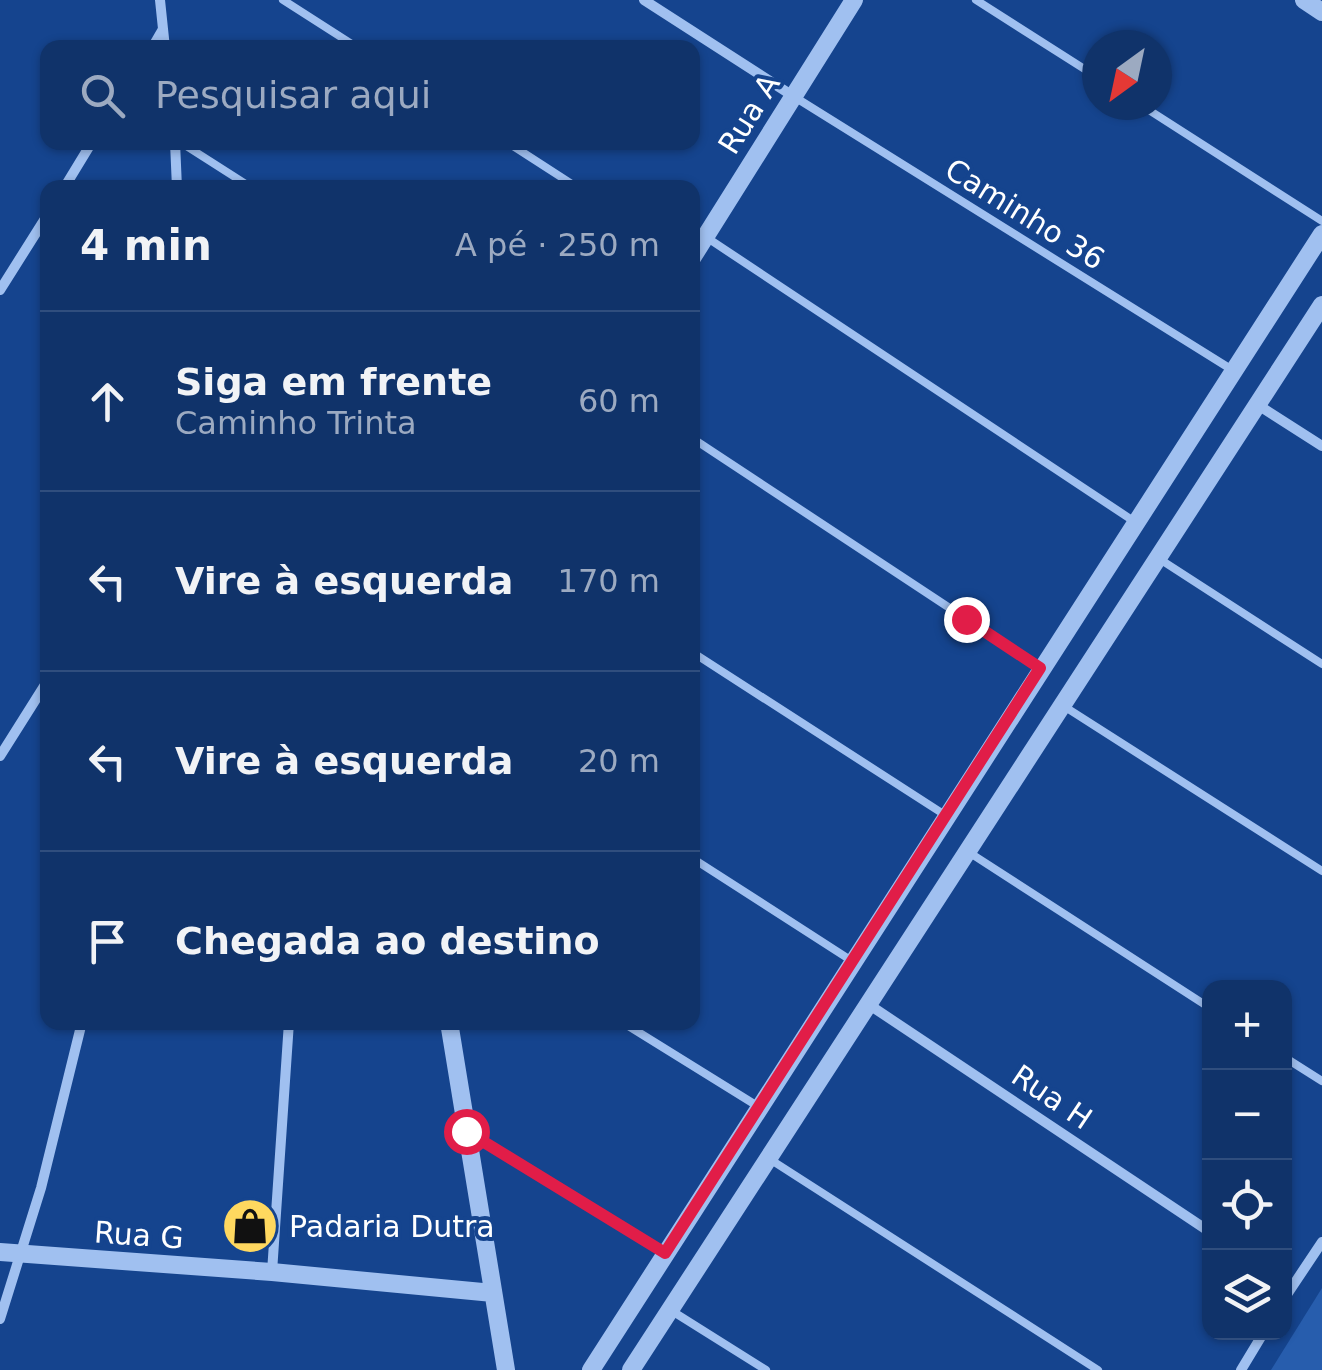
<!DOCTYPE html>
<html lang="pt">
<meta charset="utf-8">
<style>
body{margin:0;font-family:"DejaVu Sans",sans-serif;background:#193b70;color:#f1f3f6}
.controls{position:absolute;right:30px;bottom:30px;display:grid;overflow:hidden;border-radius:20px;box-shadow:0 2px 8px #0004}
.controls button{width:90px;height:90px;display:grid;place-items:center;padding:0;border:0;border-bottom:2px solid #304e7e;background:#10336a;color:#f1f3f6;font:50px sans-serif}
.compass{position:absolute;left:1082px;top:30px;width:90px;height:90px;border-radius:50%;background:#10336a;box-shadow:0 2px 8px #0004;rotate:213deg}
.stop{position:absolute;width:30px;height:30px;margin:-22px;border:8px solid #e11d48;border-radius:50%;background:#fff}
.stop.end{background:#e11d48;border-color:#fff;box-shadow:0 2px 10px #0008}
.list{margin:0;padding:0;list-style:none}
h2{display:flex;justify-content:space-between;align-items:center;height:130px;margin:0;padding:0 40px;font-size:42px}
h2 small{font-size:32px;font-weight:400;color:#9caac1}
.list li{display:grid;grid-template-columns:65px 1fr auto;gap:30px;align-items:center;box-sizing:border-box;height:180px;padding:0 40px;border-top:2px solid #304e7e}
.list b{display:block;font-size:38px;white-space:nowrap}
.list p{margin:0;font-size:32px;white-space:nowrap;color:#9caac1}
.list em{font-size:32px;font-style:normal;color:#9caac1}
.icon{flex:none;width:55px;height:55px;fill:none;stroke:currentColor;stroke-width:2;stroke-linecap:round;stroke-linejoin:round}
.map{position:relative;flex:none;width:1322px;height:1370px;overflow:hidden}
.search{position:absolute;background:#10336a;box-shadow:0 2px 8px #0004;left:40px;top:40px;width:660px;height:110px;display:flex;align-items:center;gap:25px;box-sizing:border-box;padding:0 35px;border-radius:20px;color:#9caac1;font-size:38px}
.panel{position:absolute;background:#10336a;box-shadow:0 2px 8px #0004;left:40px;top:180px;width:660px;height:850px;border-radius:20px}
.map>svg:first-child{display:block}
.green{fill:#275dad}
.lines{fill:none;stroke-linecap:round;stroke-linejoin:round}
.service{stroke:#a0c0f0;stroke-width:8}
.minor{stroke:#a0c0f0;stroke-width:10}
.tertiary{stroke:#a0c0f0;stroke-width:18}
.route{stroke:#e11d48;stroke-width:12}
.labels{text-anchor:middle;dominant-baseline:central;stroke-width:8;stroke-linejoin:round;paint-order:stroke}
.street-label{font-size:30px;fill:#fff;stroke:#15448e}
.poi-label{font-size:30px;fill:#fff;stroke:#15448e;text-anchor:start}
</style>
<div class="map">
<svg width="1322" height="1370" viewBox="0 0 1322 1370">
<rect width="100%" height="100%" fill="#15448e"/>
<!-- green -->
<path class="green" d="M 1322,1288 L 1322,1370 L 1271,1370 Z"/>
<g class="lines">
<!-- service -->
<path class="service" d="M 283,0 L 358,48
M 976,0 L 1097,77
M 793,96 L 1234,371
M 1141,105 L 1322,221
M 180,142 L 252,188
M 507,142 L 578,188
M 706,237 L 1135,522
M 692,438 L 1039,667
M 1158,558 L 1322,664
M 692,652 L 945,815
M 1062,705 L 1322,871
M 970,853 L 1210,1008
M 692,858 L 852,961
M 622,1022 L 759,1107
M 1284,1057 L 1322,1081
M 469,1133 L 665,1253
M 768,1158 L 1098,1370
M 672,1311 L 766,1370"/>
<!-- minor -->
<path class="minor" d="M 160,0 L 165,48
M 644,0 L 793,96
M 152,48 L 163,29
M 175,142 L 177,188
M 64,188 L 92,142
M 0,290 L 48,214
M 1258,405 L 1322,446
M 0,756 L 48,680
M 868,1004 L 1210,1232
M 272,1272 L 289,1022
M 1284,1299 L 1322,1242
M 0,1319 L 41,1188 L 82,1022
M 1241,1370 L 1264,1332"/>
<!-- tertiary -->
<path class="tertiary" d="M 1304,0 L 1322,12
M 692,258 L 854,0
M 449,1022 L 506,1370
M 0,1252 L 272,1272 L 493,1293
M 591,1370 L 1322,234
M 631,1370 L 1322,305"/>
</g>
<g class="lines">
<!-- route -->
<path class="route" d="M 466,1131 L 665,1253 L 1040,668 L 966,619"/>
</g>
<!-- icons -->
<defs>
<g id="shop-disc" transform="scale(2.875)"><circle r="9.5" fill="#ffd85f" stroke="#15448e"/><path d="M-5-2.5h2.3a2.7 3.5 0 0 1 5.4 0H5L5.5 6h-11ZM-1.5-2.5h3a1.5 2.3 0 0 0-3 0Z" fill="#111"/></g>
</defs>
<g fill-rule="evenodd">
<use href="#shop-disc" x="250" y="1226"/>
</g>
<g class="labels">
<!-- street labels -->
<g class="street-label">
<text transform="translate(749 114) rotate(-58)">Rua A</text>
<text transform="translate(1025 214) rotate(32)">Caminho 36</text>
<text transform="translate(1052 1097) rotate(34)">Rua H</text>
<text transform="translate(139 1235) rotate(4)">Rua G</text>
</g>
<!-- poi labels -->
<g class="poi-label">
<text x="289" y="1226">Padaria Dutra</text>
</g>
</g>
</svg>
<div class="controls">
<button>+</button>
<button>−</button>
<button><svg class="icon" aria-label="locate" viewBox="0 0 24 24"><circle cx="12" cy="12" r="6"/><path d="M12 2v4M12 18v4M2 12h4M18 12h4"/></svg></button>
<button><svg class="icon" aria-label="layers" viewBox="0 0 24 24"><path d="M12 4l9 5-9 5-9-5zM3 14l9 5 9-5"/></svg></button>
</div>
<svg class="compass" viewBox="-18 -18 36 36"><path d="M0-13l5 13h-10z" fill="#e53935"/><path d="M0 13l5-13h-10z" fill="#9caac1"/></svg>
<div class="stop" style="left:466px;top:1131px"></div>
<div class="stop end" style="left:966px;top:619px"></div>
<div class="search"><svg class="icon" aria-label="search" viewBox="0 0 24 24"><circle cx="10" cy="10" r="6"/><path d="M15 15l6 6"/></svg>Pesquisar aqui</div>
<section class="panel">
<h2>4 min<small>A pé · 250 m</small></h2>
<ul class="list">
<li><svg class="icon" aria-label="ahead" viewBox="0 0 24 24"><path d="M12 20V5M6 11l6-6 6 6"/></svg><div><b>Siga em frente</b><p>Caminho Trinta</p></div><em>60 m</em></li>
<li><svg class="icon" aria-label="left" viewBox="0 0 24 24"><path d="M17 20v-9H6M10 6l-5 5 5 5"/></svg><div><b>Vire à esquerda</b></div><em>170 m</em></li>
<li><svg class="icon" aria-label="left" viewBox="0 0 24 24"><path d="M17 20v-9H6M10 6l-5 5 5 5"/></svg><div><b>Vire à esquerda</b></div><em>20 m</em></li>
<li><svg class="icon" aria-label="arrive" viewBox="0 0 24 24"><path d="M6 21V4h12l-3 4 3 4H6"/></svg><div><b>Chegada ao destino</b></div></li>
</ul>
</section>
</div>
